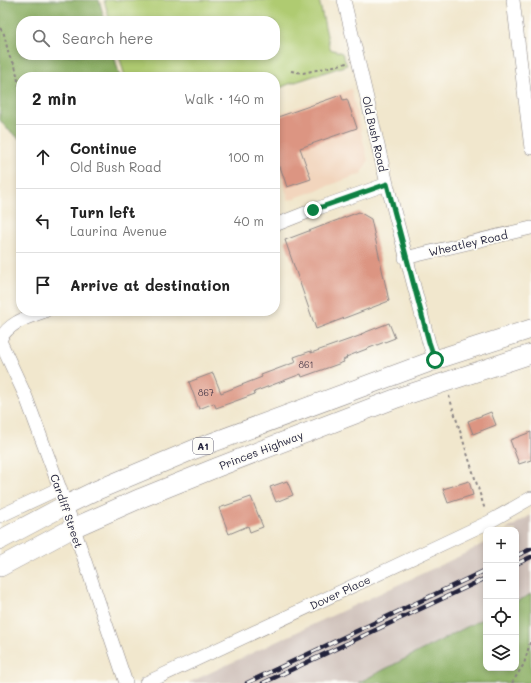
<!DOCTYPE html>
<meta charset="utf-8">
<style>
body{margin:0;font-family:Mali,sans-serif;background:#f6f6f6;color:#222}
.controls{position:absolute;right:12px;bottom:12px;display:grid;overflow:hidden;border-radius:8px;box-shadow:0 2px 6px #0003}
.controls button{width:36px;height:36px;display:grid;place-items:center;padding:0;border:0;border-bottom:1px solid #e0e0e0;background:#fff;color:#222;font:20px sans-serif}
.stop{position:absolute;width:12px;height:12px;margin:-9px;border:3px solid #0b8043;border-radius:50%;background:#fff}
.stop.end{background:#0b8043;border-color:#fff;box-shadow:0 1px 4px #0008}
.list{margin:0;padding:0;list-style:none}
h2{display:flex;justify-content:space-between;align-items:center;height:52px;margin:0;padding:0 16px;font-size:17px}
h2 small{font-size:13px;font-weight:400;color:#767676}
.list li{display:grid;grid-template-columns:26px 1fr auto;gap:12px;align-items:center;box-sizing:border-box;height:64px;padding:0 16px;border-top:1px solid #e0e0e0}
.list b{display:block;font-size:15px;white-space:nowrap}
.list p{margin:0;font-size:13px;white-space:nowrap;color:#767676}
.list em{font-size:13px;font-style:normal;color:#767676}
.icon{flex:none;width:22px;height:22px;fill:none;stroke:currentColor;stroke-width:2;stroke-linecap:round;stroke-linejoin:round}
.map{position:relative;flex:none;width:531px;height:683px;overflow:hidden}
.search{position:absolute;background:#fff;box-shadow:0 2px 6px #0003;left:16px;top:16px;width:264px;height:44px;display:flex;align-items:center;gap:10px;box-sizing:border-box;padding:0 14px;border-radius:16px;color:#767676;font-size:15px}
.panel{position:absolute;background:#fff;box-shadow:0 2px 6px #0003;left:16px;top:72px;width:264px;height:244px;border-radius:16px}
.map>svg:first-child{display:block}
.built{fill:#f2d5bd}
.industrial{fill:#cfc1ba}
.green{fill:#afcb71;stroke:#687656}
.forest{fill:#8baf63;stroke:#56684f}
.building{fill:#dc9582}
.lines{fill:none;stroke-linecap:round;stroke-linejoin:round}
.minor-casing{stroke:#8a8484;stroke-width:14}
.highway-casing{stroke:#8a8484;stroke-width:20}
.path{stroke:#8a8484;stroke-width:2;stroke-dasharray:3 3;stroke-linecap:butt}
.minor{stroke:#fff;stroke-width:13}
.highway{stroke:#fff;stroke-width:19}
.rail-casing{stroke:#22223b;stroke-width:4.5}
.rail{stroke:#fdfcf7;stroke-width:3;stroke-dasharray:9;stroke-linecap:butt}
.route{stroke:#0b8043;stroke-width:5}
.labels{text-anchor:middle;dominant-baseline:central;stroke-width:3.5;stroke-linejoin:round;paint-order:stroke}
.number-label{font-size:9px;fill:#503f4d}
.shield{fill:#fdfcf7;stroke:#646373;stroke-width:1}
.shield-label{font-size:10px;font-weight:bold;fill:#22223b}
.street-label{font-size:11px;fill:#22223b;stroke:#fdfcf7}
</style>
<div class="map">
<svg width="531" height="683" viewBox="0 0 531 683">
<rect width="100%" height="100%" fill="#fdfcf7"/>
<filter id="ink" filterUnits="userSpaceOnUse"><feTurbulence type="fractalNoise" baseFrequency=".025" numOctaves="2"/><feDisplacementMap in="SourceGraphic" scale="8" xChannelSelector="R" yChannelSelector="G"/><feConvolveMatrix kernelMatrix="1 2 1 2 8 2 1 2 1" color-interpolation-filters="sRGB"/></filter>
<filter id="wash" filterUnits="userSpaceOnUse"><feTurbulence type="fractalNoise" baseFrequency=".012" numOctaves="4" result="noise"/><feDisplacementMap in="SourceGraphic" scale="16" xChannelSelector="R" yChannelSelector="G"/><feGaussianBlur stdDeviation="0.9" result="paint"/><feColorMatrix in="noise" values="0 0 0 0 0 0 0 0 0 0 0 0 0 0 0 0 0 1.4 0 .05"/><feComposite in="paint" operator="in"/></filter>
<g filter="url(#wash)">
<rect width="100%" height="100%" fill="#f1e7cd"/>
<!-- built -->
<path class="built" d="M 351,89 L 368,161 L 361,174 L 289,200 L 275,159 L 275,115 Z"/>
<!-- industrial -->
<path class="industrial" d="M 531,515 L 531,594 L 516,602 L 516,530 L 506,530 Z
M 486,542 L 486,617 L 358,683 L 188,683 L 464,554 Z"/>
<!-- green -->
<path class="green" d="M 104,0 L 319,0 L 330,49 L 342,53 L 347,65 L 289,84 L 275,90 L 275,77 L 125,77 L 119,55 L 275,55 L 275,21 L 110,21 Z"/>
<!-- forest -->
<path class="forest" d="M 0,0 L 99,0 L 105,21 L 21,21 L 21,55 L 114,55 L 120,77 L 21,77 L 21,140 L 6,128 L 0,120 Z
M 531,594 L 531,683 L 358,683 L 486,617 L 486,668 L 516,668 L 516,602 Z"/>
<g id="blocks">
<!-- building -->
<path class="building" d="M 341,95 L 343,100 L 347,99 L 357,128 L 300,148 L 311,179 L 287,187 L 275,152 L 275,118 Z
M 359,212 L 371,219 L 389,301 L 316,329 L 285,240 Z
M 389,323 L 395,338 L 346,357 L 347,358 L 343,360 L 344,362 L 302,377 L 301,374 L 254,392 L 255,394 L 216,408 L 214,403 L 199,409 L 189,382 L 213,373 L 221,393 L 262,377 L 261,375 L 296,362 L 294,357 L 311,351 L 311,353 L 362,335 L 361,334 Z
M 491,412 L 496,425 L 473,434 L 468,421 Z
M 531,432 L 531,460 L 519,464 L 510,440 Z
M 287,481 L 293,495 L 276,502 L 270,487 Z
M 469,481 L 473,495 L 448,503 L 443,489 Z
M 251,497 L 263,527 L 250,532 L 248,526 L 229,534 L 219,508 Z"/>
</g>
</g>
<g filter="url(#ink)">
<use href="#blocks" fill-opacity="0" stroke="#8a8484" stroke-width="1"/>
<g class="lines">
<!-- minor casing -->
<g class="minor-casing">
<path id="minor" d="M 344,0 L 387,184 L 429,343 L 435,360
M 513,0 L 531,148
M 275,225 L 313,210 L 387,184
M 405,258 L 531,228
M 0,339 C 11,321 27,318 45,311
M 0,341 L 26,397 L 66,505 L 126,683
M 0,516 L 60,488
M 146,683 L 489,522 L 531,498"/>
</g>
<!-- highway casing -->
<g class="highway-casing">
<path id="highway" d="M 0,540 L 62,507 L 95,491 L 195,449 L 435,360 L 531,329
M 0,567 L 73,528 L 141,498 L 218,467 L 397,398 L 531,354"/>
</g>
<!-- path -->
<path class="path" d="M 0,28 L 4,34 L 9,56 L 15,65 L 19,86 L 21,87
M 291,71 L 303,73 L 347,63
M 449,396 L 485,510
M 512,683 L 524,664 L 531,639"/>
<!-- minor -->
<use href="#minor" class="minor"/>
<!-- highway -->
<use href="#highway" class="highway"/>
<!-- rail casing -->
<g class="rail-casing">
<path id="rail" d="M 516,556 L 531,549
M 516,564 L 531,557
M 247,683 L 486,570
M 263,683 L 486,578"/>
</g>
<!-- rail -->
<use href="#rail" class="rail"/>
</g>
</g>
<g class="lines" filter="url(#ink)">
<!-- route -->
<path class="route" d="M 313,210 L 387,184 L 429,342 L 435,360"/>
</g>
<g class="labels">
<!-- number labels -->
<g class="number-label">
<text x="306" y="364">861</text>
<text x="206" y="392">867</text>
</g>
<!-- shield labels -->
<rect class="shield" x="193" y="438" width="20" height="16" rx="3"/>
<g class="shield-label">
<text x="203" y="446">A1</text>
</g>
<!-- street labels -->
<g class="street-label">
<text transform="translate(375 134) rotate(77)">Old Bush Road</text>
<text transform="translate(468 243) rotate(-13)">Wheatley Road</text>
<text transform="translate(261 450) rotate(-21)">Princes Highway</text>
<text transform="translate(67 511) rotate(71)">Cardiff Street</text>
<text transform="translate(340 592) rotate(-25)">Dover Place</text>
</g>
</g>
</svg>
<div class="controls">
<button>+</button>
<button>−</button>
<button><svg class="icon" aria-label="locate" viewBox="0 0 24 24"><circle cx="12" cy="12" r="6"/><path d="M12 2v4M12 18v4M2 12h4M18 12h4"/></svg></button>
<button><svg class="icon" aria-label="layers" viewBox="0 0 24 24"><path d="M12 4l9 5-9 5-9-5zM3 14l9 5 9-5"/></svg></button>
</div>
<div class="stop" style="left:435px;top:360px"></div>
<div class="stop end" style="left:313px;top:210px"></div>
<div class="search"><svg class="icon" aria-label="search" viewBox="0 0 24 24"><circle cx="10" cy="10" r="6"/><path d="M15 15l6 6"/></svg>Search here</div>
<section class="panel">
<h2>2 min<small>Walk · 140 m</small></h2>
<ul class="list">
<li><svg class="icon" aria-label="ahead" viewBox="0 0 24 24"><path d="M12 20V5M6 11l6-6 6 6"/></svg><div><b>Continue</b><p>Old Bush Road</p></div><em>100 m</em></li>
<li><svg class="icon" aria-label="left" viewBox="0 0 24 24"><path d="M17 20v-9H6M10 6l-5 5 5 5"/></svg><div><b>Turn left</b><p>Laurina Avenue</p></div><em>40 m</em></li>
<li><svg class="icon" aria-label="arrive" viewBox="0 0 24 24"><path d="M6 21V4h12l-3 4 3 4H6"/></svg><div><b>Arrive at destination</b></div></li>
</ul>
</section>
</div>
